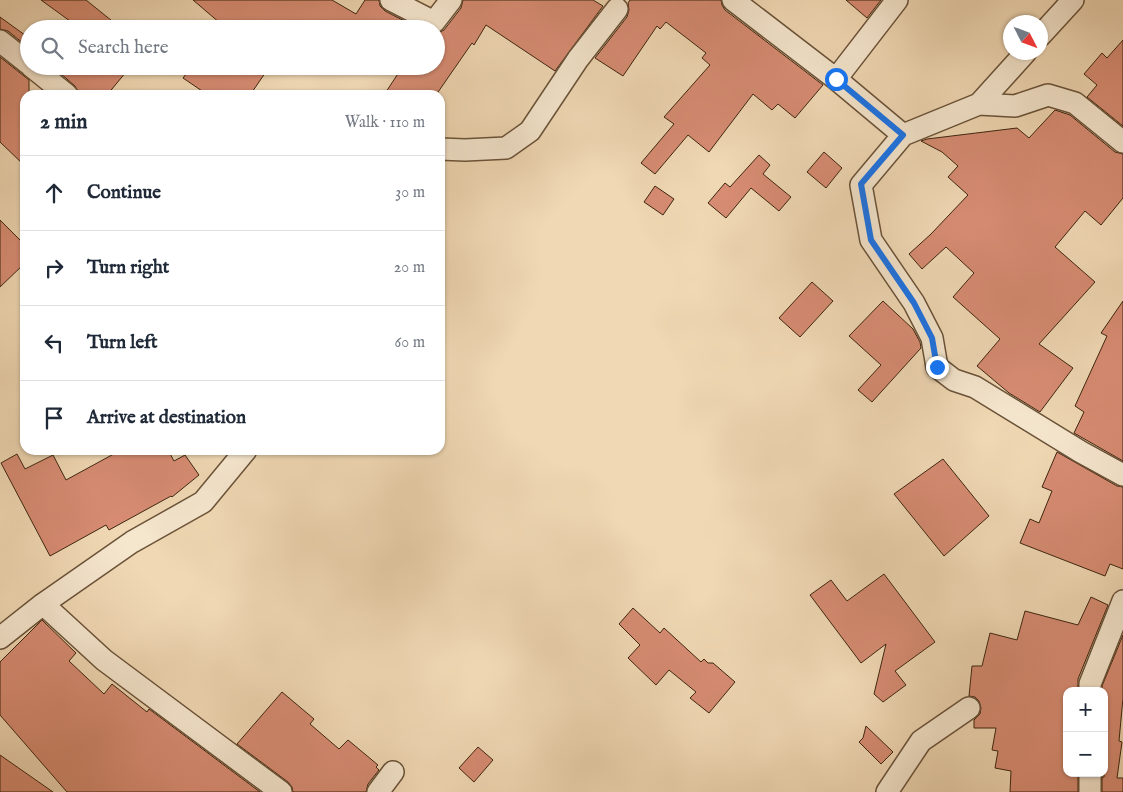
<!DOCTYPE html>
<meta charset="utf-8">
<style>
body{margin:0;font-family:"IM FELL English",serif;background:#f2f2f3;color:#1f2937}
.controls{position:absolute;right:15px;bottom:15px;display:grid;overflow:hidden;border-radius:10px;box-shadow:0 1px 4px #0004}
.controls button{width:45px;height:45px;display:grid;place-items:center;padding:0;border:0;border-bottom:1px solid #e0e1e3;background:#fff;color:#1f2937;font:25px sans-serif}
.compass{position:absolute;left:1003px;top:15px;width:45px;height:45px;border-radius:50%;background:#fff;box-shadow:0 1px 4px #0004;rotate:132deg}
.stop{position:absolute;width:15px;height:15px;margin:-11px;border:4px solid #1a73e8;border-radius:50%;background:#fff}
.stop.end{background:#1a73e8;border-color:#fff;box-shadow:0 1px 5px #0008}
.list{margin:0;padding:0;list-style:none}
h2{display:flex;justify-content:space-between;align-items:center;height:65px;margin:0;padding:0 20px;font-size:21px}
h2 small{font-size:16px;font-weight:400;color:#747a83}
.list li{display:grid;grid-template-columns:32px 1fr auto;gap:15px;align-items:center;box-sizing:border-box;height:75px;padding:0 20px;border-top:1px solid #e0e1e3}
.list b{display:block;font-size:19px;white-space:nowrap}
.list em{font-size:16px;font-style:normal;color:#747a83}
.icon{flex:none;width:28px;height:28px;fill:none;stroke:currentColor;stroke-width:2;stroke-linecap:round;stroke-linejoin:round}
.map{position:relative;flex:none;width:1123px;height:792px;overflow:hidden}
.search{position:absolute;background:#fff;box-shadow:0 1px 4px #0004;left:20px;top:20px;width:425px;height:55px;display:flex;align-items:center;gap:12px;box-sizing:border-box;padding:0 18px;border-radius:28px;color:#747a83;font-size:19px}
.panel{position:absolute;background:#fff;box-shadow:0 1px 4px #0004;left:20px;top:90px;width:425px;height:365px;border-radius:15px}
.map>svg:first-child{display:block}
.building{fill:#d78c73;stroke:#3d250f}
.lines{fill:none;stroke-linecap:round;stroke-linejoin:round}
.minor-casing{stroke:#6a5238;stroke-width:24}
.minor{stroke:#f5e6ce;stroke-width:21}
.route{stroke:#1a73e8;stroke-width:6}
</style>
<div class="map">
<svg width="1123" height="792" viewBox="0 0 1123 792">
<rect width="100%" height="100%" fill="#f0d8b4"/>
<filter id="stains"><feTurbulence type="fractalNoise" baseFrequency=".004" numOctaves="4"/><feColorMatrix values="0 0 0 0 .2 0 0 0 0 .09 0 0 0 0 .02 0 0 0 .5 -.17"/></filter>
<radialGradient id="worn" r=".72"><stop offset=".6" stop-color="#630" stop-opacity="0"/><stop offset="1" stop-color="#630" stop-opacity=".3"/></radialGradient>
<!-- building -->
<path class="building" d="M 41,0 L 86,0 L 122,29 L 81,29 Z
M 193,0 L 332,0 L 356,14 L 365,0 L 379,0 L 380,6 L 385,11 L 420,29 L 227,29 Z
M 463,0 L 593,0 L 603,6 L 555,71 L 486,25 L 474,45 L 472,43 L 436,95 L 384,95 L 403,66 L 436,66 L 436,34 L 444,30 L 461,8 Z
M 630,0 L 721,0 L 722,5 L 725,10 L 823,85 L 795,118 L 778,104 L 772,110 L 753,94 L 709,152 L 688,135 L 655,174 L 641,163 L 674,124 L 664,117 L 710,65 L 702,58 L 706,53 L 666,22 L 660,29 L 657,26 L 623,76 L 595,58 L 627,17 L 629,10 L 628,3 Z
M 846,0 L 881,0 L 867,18 Z
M 0,17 L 29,38 L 29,48 L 8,31 L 0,29 Z
M 1123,40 L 1123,126 L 1087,97 L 1097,85 L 1084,74 L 1102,53 L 1107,58 Z
M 0,57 L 29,80 L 29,95 L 25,95 L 25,166 L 0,142 Z
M 66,66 L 131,66 L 107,95 L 79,95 L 75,86 L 60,73 Z
M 192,66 L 270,66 L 250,95 L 208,95 L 183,78 Z
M 1055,110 L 1070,115 L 1115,152 L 1123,154 L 1123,198 L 1101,225 L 1085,211 L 1055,247 L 1095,282 L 1039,344 L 1073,368 L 1040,412 L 1009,393 L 977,366 L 1000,339 L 953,297 L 974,273 L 946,247 L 922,269 L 909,254 L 931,234 L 968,195 L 948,177 L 958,166 L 942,152 L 921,141 L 927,139 L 1017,128 L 1029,138 Z
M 824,152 L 842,168 L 826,188 L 807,172 Z
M 759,155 L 770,165 L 763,174 L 791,197 L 779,211 L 751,188 L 726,218 L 708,203 L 725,183 L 730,187 Z
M 655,186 L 674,199 L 663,215 L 644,202 Z
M 0,220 L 25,245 L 25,263 L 0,287 Z
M 812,282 L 833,301 L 800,337 L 779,318 Z
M 883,301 L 913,329 L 920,342 L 921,348 L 872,402 L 858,390 L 881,365 L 849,336 Z
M 1123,301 L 1123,461 L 1074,433 L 1084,412 L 1075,406 L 1107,336 L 1101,333 Z
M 121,450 L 168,450 L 174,461 L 185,455 L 199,475 L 172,497 L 171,496 L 109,530 L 106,525 L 50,556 L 1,463 L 17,454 L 25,469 L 53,455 L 66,480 Z
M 1057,452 L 1117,486 L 1123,487 L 1123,569 L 1110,564 L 1105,576 L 1020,543 L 1030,519 L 1039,523 L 1052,491 L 1042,487 Z
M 943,459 L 989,516 L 944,556 L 894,494 Z
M 884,574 L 935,642 L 895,671 L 906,685 L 883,702 L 874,694 L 886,644 L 861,663 L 810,595 L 831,580 L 847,601 Z
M 1091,597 L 1108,605 L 1078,679 L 1078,691 L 1067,691 L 1067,773 L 1078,775 L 1078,792 L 1010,792 L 1011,771 L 995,768 L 998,751 L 992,750 L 996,728 L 974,728 L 974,720 L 980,714 L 981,708 L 979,701 L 975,697 L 969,696 L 972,666 L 982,666 L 990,633 L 1017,640 L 1025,611 L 1078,625 Z
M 633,608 L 660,633 L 664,628 L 701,662 L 704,659 L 708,663 L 713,663 L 735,682 L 709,713 L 690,698 L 696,692 L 669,670 L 656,685 L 628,658 L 640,645 L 619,624 Z
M 42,620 L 76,653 L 69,661 L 104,694 L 112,684 L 147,712 L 149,709 L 260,792 L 67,792 L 0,715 L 0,662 Z
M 1123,635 L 1123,698 L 1119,741 L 1122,742 L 1117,778 L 1123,778 L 1123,792 L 1102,792 L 1102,777 L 1104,777 L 1104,691 L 1102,691 L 1102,686 Z
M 282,692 L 314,719 L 310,724 L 339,749 L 348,740 L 378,765 L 376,767 L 379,770 L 368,784 L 366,792 L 293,792 L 292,787 L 288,782 L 237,744 Z
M 866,726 L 893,752 L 881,764 L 859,742 L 863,738 Z
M 478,747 L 493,760 L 474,782 L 459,768 Z
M 0,755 L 53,792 L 0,792 Z"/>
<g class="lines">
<!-- minor casing -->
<g class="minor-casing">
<path id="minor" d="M 391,0 L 434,22 L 451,0
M 733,0 L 836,79 L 903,135 L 861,185 L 871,240 L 914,303 L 932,338 L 937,367 L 954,380 L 975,387 L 1081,452 L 1123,475
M 1040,36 L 1073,0
M 0,41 L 29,64
M 31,66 L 67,95
M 836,79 L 897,0
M 979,104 L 1015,106 L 1048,95 L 1075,103 L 1123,142
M 903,135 L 979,104 L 1026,52
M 440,149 L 465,150 L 506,148 L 530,131 L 578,59 L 617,9
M 43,604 L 104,660 L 281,792
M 0,638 L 43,604 L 132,542 L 203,502 L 246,450
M 1090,691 L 1090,684 L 1123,601
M 378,792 L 393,772
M 887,792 L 921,741 L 969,708
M 1090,792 L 1090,773"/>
</g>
<!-- minor -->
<use href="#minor" class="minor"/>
</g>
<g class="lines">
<!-- route -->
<path class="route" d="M 836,79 L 903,135 L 861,184 L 871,240 L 914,303 L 932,338 L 937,367"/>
</g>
<rect width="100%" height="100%" filter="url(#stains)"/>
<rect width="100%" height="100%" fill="url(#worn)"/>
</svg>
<div class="controls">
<button>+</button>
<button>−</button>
</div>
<svg class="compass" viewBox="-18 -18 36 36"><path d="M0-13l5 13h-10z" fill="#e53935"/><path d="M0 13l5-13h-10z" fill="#747a83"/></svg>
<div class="stop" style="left:836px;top:79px"></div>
<div class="stop end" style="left:937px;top:367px"></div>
<div class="search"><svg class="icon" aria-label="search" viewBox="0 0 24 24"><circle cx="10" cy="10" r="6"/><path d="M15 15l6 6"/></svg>Search here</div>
<section class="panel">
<h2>2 min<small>Walk · 110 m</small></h2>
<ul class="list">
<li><svg class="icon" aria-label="ahead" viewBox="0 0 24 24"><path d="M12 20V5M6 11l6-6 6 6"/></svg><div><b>Continue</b></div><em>30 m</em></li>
<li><svg class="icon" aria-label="right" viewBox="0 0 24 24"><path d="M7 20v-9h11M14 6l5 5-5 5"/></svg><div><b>Turn right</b></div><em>20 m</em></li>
<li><svg class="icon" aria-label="left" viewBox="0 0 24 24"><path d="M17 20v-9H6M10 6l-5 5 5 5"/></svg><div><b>Turn left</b></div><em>60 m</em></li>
<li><svg class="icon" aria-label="arrive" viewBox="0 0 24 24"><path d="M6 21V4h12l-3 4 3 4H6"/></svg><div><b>Arrive at destination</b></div></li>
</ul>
</section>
</div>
